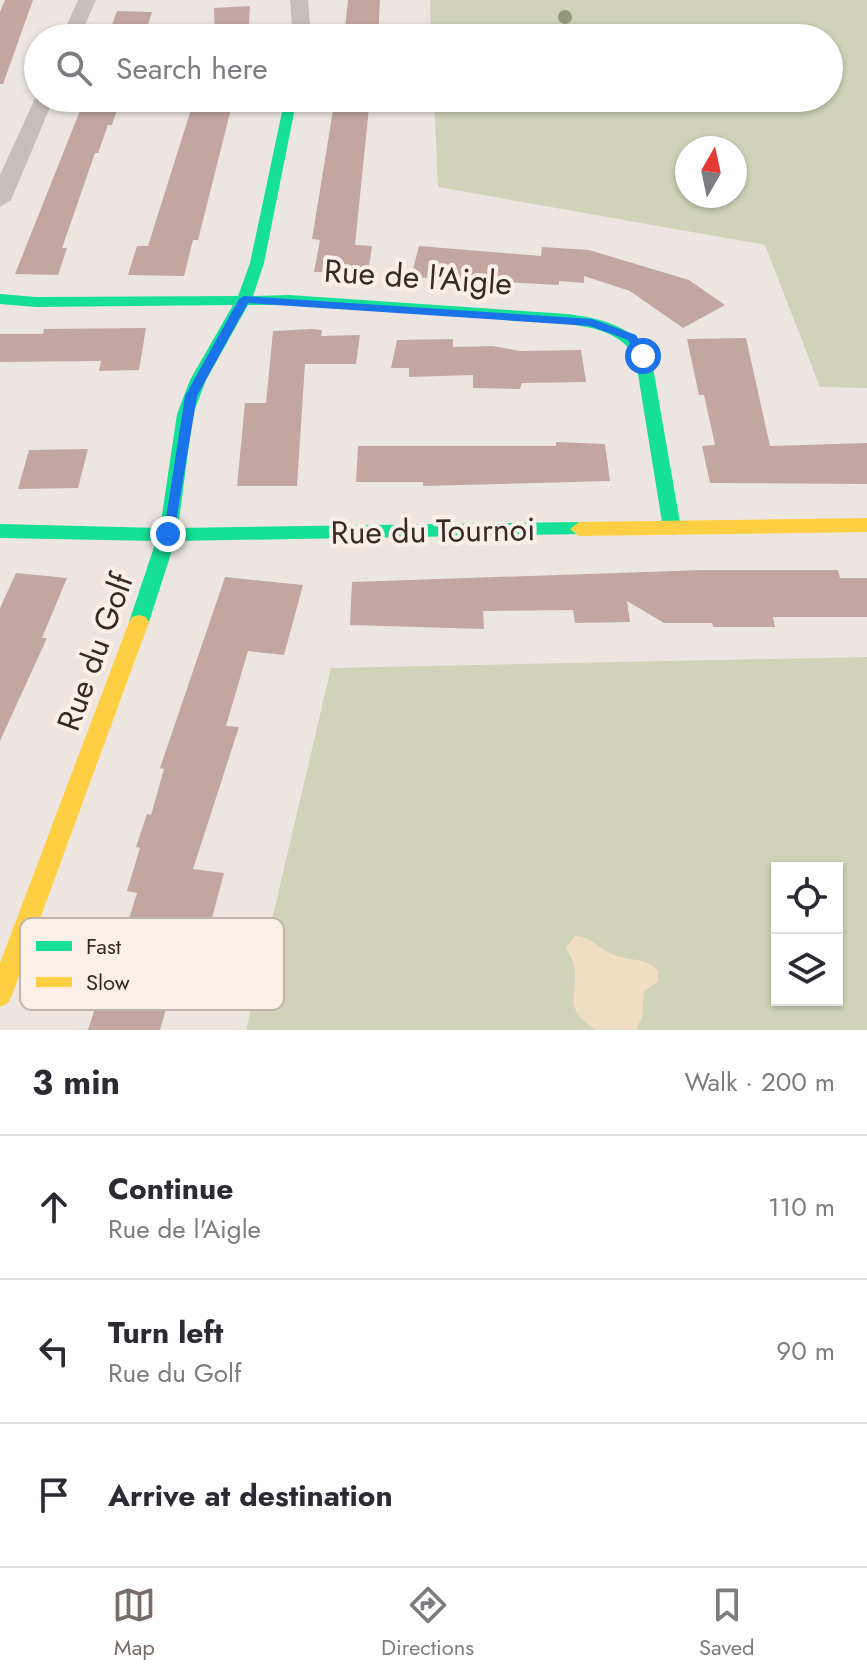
<!DOCTYPE html>
<meta charset="utf-8">
<style>
body{margin:0;font-family:Jost,sans-serif;background:#f2f2f3;color:#2b2b33}
.controls{position:absolute;right:24px;bottom:24px;display:grid;overflow:hidden;border-radius:0px;box-shadow:0 2px 6px #0004}
.controls button{width:72px;height:72px;display:grid;place-items:center;padding:0;border:0;border-bottom:2px solid #e1e1e2;background:#fff;color:#2b2b33;font:40px sans-serif}
.compass{position:absolute;left:675px;top:136px;width:72px;height:72px;border-radius:50%;background:#fff;box-shadow:0 2px 6px #0004;rotate:9deg}
.stop{position:absolute;width:24px;height:24px;margin:-18px;border:6px solid #1a73e8;border-radius:50%;background:#fff}
.stop.end{background:#1a73e8;border-color:#fff;box-shadow:0 2px 8px #0008}
.list{margin:0;padding:0;list-style:none}
h2{display:flex;justify-content:space-between;align-items:center;height:104px;margin:0;padding:0 32px;font-size:34px}
h2 small{font-size:26px;font-weight:400;color:#7c7c81}
.list li{display:grid;grid-template-columns:52px 1fr auto;gap:24px;align-items:center;box-sizing:border-box;height:144px;padding:0 32px;border-top:2px solid #e1e1e2}
.list b{display:block;font-size:30px;white-space:nowrap}
.list p{margin:0;font-size:26px;white-space:nowrap;color:#7c7c81}
.list em{font-size:26px;font-style:normal;color:#7c7c81}
.icon{flex:none;width:44px;height:44px;fill:none;stroke:currentColor;stroke-width:2;stroke-linecap:round;stroke-linejoin:round}
.map{position:relative;flex:none;width:867px;height:1030px;overflow:hidden}
.search{position:absolute;background:#fff;box-shadow:0 2px 6px #0004;left:24px;right:24px;top:24px;height:88px;display:flex;align-items:center;gap:20px;box-sizing:border-box;padding:0 28px;border-radius:44px;color:#7c7c81;font-size:30px}
.sheet{height:536px;background:#fff}
nav{display:flex;justify-content:space-around;align-items:center;box-sizing:border-box;height:112px;border-top:2px solid #e1e1e2;background:#fff;font-size:22px;color:#7c7c81}
nav a{display:grid;justify-items:center;gap:4px}
nav .on{color:#776c68}
.map>svg:first-child{display:block}
.green{fill:#d0d3b9;fill-rule:evenodd}
.sand{fill:#efddc4}
.building{fill:#c2a7a0}
.lines{fill:none;stroke-linecap:round;stroke-linejoin:round}
.street{fill:#c6beb9;fill-rule:evenodd}
.fast{fill:#16e098;fill-rule:evenodd}
.slow{fill:#ffcf43;fill-rule:evenodd}
.tree{fill:#93977b}
.route{fill:#1a73e8}
.labels{text-anchor:middle;dominant-baseline:central;stroke-width:8;stroke-linejoin:round;paint-order:stroke}
.street-label{font-size:32px;fill:#372b27;stroke:#fbf0e7}
.key{fill:#fbf0e7;stroke:#c0b5ad;stroke-width:2}
.key-label{font-size:22px;fill:#372b27}
</style>
<div class="map">
<svg width="867" height="1030" viewBox="0 0 867 1030">
<rect width="100%" height="100%" fill="#ede6e0"/>
<!-- green -->
<path class="green" d="M 430,0 L 867,0 L 867,388 L 820,387 L 765,245 L 438,187 L 434,98 L 829,98 L 829,38 L 431,38 ZM 687,148 L 735,148 L 735,196 L 687,196 Z
M 867,657 L 867,1030 L 246,1030 L 331,668 ZM 777,868 L 837,868 L 837,1000 L 777,1000 Z"/>
<!-- sand -->
<path class="sand" d="M 575,936 C 590,936 597,947 610,953 C 626,962 646,956 658,971 L 658,982 L 644,991 L 642,1017 L 636,1030 L 596,1030 C 561,1008 579,997 574,965 C 573,959 568,953 566,947 Z"/>
<!-- building -->
<path class="building" d="M 5,0 L 33,0 L 3,84 L 0,84 L 0,12 Z
M 348,0 L 380,0 L 378,38 L 344,38 Z
M 250,6 L 248,38 L 215,38 L 214,8 Z
M 117,11 L 152,12 L 144,38 L 107,38 Z
M 85,98 L 121,98 L 112,125 L 108,125 L 98,153 L 95,153 L 62,248 L 67,248 L 58,275 L 15,274 Z
M 335,98 L 370,98 L 355,245 L 372,246 L 368,273 L 314,272 L 320,240 L 312,239 Z
M 194,100 L 233,101 L 198,240 L 193,240 L 184,276 L 128,275 L 137,246 L 148,246 Z
M 419,246 L 541,256 L 542,247 L 589,250 L 689,280 L 725,305 L 683,328 L 630,291 L 584,276 L 584,283 L 559,281 L 559,285 L 411,277 Z
M 146,328 L 139,370 L 99,371 L 101,361 L 0,362 L 0,334 L 43,334 L 44,329 Z
M 311,329 L 322,330 L 321,336 L 360,335 L 356,364 L 305,364 L 297,486 L 237,486 L 245,403 L 266,403 L 273,331 Z
M 746,338 L 770,446 L 867,443 L 867,484 L 710,483 L 702,446 L 715,445 L 704,395 L 699,395 L 687,339 Z
M 453,339 L 453,347 L 493,346 L 520,351 L 581,350 L 586,382 L 522,383 L 520,389 L 473,388 L 473,375 L 409,377 L 409,368 L 391,368 L 397,340 Z
M 556,442 L 605,444 L 610,481 L 423,486 L 423,482 L 356,482 L 358,446 L 556,446 Z
M 88,449 L 78,488 L 18,489 L 29,450 Z
M 703,570 L 838,570 L 840,578 L 867,578 L 867,617 L 773,617 L 775,627 L 713,627 L 712,623 L 664,623 L 627,601 L 630,622 L 575,623 L 573,610 L 483,611 L 484,629 L 350,625 L 352,582 Z
M 16,573 L 67,578 L 42,638 L 47,638 L 0,741 L 0,608 Z
M 225,577 L 303,585 L 284,655 L 248,651 L 226,726 L 239,727 L 193,869 L 224,873 L 209,929 L 190,926 L 160,1030 L 88,1030 L 118,937 L 123,938 L 137,893 L 127,891 L 140,848 L 136,847 L 147,814 L 151,815 L 164,769 L 160,768 Z"/>
<g class="lines">
<!-- street -->
<path class="street" d="M 78,0 L 96,0 L 79,38 L 61,38 Z
M 290,0 L 308,0 L 311,38 L 293,38 Z
M 37,94 L 38,98 L 54,98 L 11,200 L 0,207 L 0,175 Z"/>
<!-- fast -->
<path class="fast" d="M 285,98 L 297,98 L 264,263 L 253,296 L 289,295 L 568,314 C 603,319 631,325 651,356 L 681,528 L 678,533 L 672,535 L 663,528 L 635,356 C 619,332 595,328 568,324 L 289,305 L 248,305 L 206,380 L 193,414 L 178,528 L 579,522 L 588,529 L 585,534 L 175,541 L 149,622 L 146,627 L 132,627 L 129,622 L 156,541 L 0,538 L 0,524 L 160,528 L 177,414 L 190,380 L 233,305 L 36,307 L 0,304 L 0,294 L 36,297 L 238,296 L 250,263 Z"/>
<!-- slow -->
<path class="slow" d="M 867,518 L 867,532 L 579,536 L 570,529 L 579,522 Z
M 139,615 L 146,617 L 149,622 L 12,995 L 8,1003 L 0,1007 L 0,963 L 129,622 L 132,617 Z"/>
</g>
<!-- trees -->
<circle class="tree" cx="565" cy="17" r="7"/>
<!-- route -->
<path class="route" d="M 244,296 L 592,319 L 636,335 L 648,356 L 639,359 L 628,340 L 590,326 L 248,303 L 197,396 L 174,534 L 163,537 L 185,396 L 239,299 Z"/>
<g class="labels">
<!-- street labels -->
<g class="street-label">
<text transform="translate(418 277) rotate(4)">Rue de l'Aigle</text>
<text transform="translate(433 531) rotate(-1)">Rue du Tournoi</text>
<text transform="translate(95 652) rotate(-70)">Rue du Golf</text>
</g>
</g>
<!-- legend -->
<rect x="20" y="918" width="264" height="92" rx="12" class="key"/>
<rect x="36" y="941" width="36" height="10" fill="#16e098"/>
<rect x="36" y="977" width="36" height="10" fill="#ffcf43"/>
<g class="key-label">
<text x="86" y="954">Fast</text>
<text x="86" y="990">Slow</text>
</g>
</svg>
<div class="controls">
<button><svg class="icon" aria-label="locate" viewBox="0 0 24 24"><circle cx="12" cy="12" r="6"/><path d="M12 2v4M12 18v4M2 12h4M18 12h4"/></svg></button>
<button><svg class="icon" aria-label="layers" viewBox="0 0 24 24"><path d="M12 4l9 5-9 5-9-5zM3 14l9 5 9-5"/></svg></button>
</div>
<svg class="compass" viewBox="-18 -18 36 36"><path d="M0-13l5 13h-10z" fill="#e53935"/><path d="M0 13l5-13h-10z" fill="#7c7c81"/></svg>
<div class="stop" style="left:643px;top:356px"></div>
<div class="stop end" style="left:168px;top:534px"></div>
<div class="search"><svg class="icon" aria-label="search" viewBox="0 0 24 24"><circle cx="10" cy="10" r="6"/><path d="M15 15l6 6"/></svg>Search here</div>
</div>
<section class="sheet">
<h2>3 min<small>Walk · 200 m</small></h2>
<ul class="list">
<li><svg class="icon" aria-label="ahead" viewBox="0 0 24 24"><path d="M12 20V5M6 11l6-6 6 6"/></svg><div><b>Continue</b><p>Rue de l'Aigle</p></div><em>110 m</em></li>
<li><svg class="icon" aria-label="left" viewBox="0 0 24 24"><path d="M17 20v-9H6M10 6l-5 5 5 5"/></svg><div><b>Turn left</b><p>Rue du Golf</p></div><em>90 m</em></li>
<li><svg class="icon" aria-label="arrive" viewBox="0 0 24 24"><path d="M6 21V4h12l-3 4 3 4H6"/></svg><div><b>Arrive at destination</b></div></li>
</ul>
</section>
<nav>
<a class="on"><svg class="icon" aria-label="map" viewBox="0 0 24 24"><path d="M3 6l6-2 6 2 6-2v14l-6 2-6-2-6 2zM9 4v14M15 6v14"/></svg>Map</a>
<a><svg class="icon" aria-label="directions" viewBox="0 0 24 24"><path d="M12 3l9 9-9 9-9-9zM9 14v-3h6M13 9l2 2-2 2"/></svg>Directions</a>
<a><svg class="icon" aria-label="saved" viewBox="0 0 24 24"><path d="M7 4h10v16l-5-4-5 4z"/></svg>Saved</a>
</nav>
